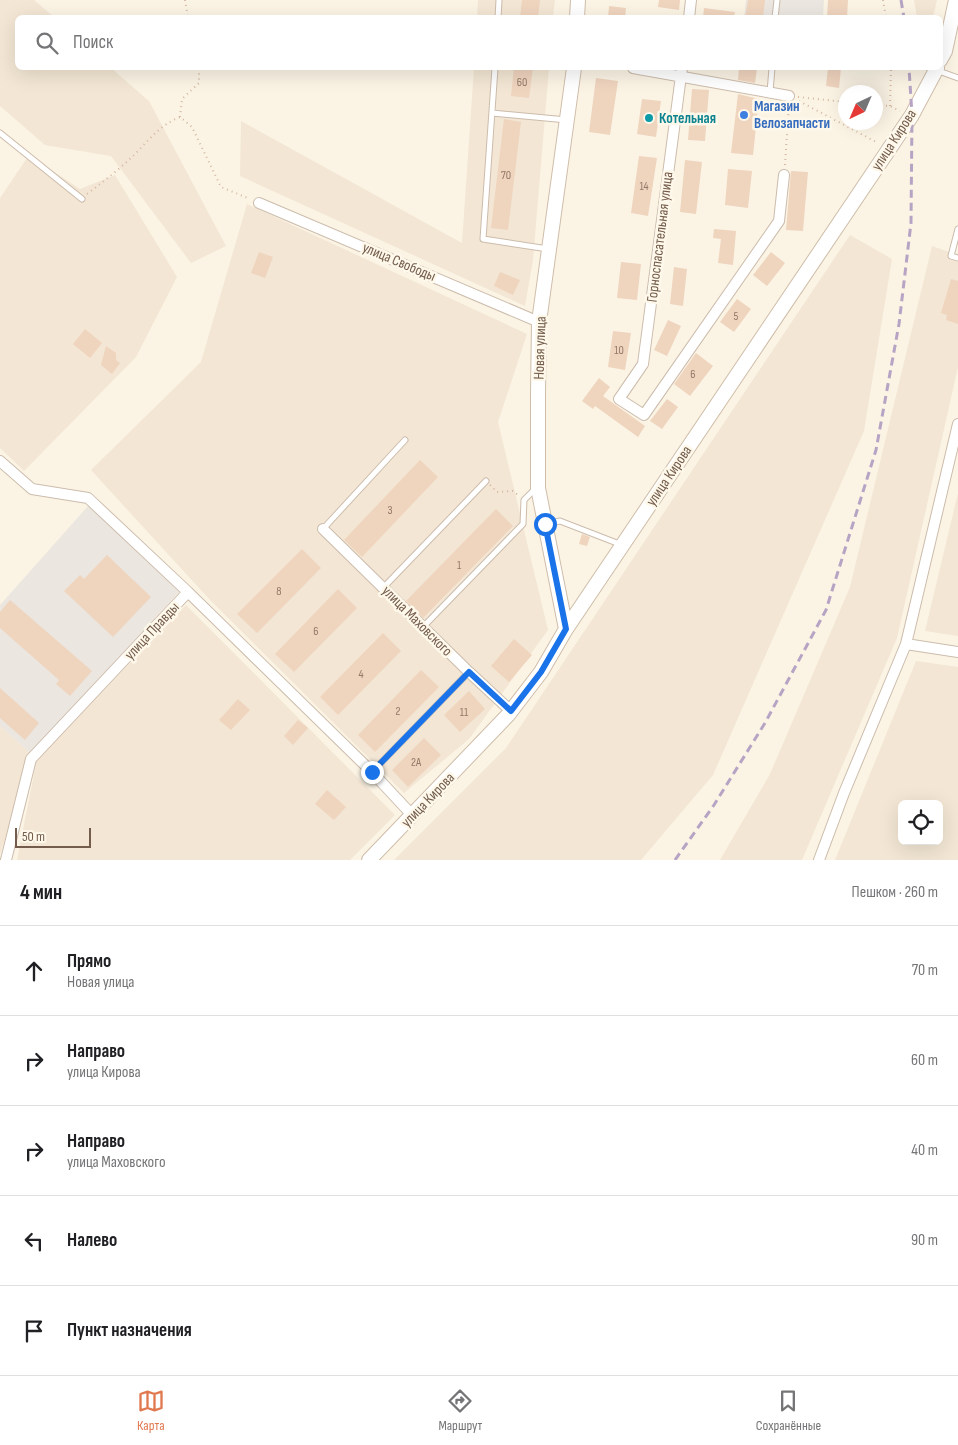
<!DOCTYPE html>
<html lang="ru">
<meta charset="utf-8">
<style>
body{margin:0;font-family:"Sofia Sans Condensed",sans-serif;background:#f2f2f2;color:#202124}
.controls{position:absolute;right:15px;bottom:15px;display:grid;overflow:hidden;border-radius:8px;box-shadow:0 5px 20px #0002}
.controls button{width:45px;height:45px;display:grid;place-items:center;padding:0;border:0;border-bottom:1px solid #e0e0e0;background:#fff;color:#202124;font:25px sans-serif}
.compass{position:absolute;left:838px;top:85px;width:45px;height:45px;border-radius:50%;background:#fff;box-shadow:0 5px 20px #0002;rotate:224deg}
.scale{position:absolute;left:15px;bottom:12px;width:76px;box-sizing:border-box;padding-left:5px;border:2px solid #735c4b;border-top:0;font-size:14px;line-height:18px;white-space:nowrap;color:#735c4b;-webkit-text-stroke:4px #fef8eb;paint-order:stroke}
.stop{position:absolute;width:15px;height:15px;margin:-11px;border:4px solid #1a73e8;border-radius:50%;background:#fff}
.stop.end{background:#1a73e8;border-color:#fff;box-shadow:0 1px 5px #0008}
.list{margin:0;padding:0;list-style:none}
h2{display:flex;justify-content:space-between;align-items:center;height:65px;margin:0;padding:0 20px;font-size:21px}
h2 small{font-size:16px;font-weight:400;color:#757577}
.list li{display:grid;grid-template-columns:32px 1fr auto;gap:15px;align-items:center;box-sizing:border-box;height:90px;padding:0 20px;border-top:1px solid #e0e0e0}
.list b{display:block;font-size:19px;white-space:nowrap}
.list p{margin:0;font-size:16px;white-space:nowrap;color:#757577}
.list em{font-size:16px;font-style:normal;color:#757577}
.icon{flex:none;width:28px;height:28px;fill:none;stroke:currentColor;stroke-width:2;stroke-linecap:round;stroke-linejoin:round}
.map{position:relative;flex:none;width:958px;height:860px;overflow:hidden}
.search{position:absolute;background:#fff;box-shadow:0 5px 20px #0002;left:15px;right:15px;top:15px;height:55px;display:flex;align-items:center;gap:12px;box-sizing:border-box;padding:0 18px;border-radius:8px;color:#757577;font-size:19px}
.sheet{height:515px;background:#fff}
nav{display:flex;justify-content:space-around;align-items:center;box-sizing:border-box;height:70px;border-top:1px solid #e0e0e0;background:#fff;font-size:14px;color:#757577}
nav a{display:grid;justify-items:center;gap:2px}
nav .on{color:#e07850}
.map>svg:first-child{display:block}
.residential{fill:#f3e6d4;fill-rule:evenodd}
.industrial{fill:#ebe6df}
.building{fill:#efd4be}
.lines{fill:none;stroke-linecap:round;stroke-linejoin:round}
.service-casing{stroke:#ccbcac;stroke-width:7}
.minor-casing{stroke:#ccbcac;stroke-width:12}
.secondary-casing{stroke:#cfbda9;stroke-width:16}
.path{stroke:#d4b8a1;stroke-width:2;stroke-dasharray:1 4;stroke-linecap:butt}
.service{stroke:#fff;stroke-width:5}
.minor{stroke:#fff;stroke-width:10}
.secondary{stroke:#fff;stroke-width:14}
.rail{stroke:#b7a4c4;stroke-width:3;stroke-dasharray:8 5;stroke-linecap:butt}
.route{stroke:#1a73e8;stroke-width:6}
.shop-dot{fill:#3f7fe0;stroke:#fef8eb;stroke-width:2}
.culture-dot{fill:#0f9aa8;stroke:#fef8eb;stroke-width:2}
.labels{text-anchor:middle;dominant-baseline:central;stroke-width:5;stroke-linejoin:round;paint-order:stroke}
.number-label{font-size:12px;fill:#927a68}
.shop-label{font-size:15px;font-weight:bold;fill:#366cbe;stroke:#fef8eb;text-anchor:start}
.culture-label{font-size:15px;font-weight:bold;fill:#0d838f;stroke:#fef8eb;text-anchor:start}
.street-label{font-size:15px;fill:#735c4b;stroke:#fef8eb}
</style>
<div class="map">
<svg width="958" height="860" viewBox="0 0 958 860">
<rect width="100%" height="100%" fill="#fbf4e5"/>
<!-- residential -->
<path class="residential" d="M 0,0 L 34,0 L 54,17 L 18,18 L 18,68 L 111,68 L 149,101 L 226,246 L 191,263 L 111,156 L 45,145 L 0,106 Z
M 478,0 L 555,0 L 553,17 L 477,18 Z
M 914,0 L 937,0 L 933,17 L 917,17 Z
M 474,68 L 549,68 L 533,260 L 525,306 L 240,176 L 241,121 L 462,243 Z
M 29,155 L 80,189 L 115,175 L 177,277 L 136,357 L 24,471 L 0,448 L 0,198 Z
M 247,204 L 527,334 L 498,422 L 548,630 L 469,739 L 404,793 L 210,600 L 91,470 L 201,362 Z
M 850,235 L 892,259 L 864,431 L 713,775 L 641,860 L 394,860 L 506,748 Z
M 932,246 L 958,255 L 958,367 L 897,638 L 802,860 L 720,860 L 770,774 L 850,587 Z
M 958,493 L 958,636 L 925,631 Z
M 186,605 L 395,815 L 350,860 L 17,860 L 37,759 Z
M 916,661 L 958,667 L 958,860 L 835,860 ZM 902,804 L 939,804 L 939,841 L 902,841 Z
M 0,726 L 31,754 L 0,855 Z"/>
<!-- industrial -->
<path class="industrial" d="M 746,0 L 824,0 L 823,17 L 744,18 Z
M 88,506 L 180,591 L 31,754 L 0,726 L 0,605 Z"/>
<!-- building -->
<path class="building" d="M 522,0 L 540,0 L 538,18 L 520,18 Z
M 659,0 L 680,0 L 679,10 L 658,7 Z
M 748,0 L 765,0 L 763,18 L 745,18 Z
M 828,0 L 848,0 L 847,18 L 827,18 Z
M 609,6 L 626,8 L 625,18 L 608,18 Z
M 704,8 L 735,12 L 734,18 L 703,18 Z
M 514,68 L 533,68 L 529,98 L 511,96 Z
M 739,68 L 757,68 L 755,83 L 738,80 Z
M 828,68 L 841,68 L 839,88 L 826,86 Z
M 596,78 L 618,81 L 610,135 L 589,132 Z
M 692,89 L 709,90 L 705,141 L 688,140 Z
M 738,94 L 759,99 L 753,155 L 731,153 Z
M 642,99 L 661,101 L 656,137 L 637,134 Z
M 504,119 L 521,122 L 508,230 L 491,228 Z
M 639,156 L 657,158 L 648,216 L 631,213 Z
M 685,160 L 702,162 L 696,214 L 680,212 Z
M 728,169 L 752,171 L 748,208 L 725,205 Z
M 791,171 L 808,172 L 803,231 L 786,230 Z
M 714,229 L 736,231 L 733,265 L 718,263 L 721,239 L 713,238 Z
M 259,252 L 273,257 L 265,278 L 251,273 Z
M 771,252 L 785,263 L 767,286 L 753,275 Z
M 621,262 L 641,264 L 637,300 L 617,298 Z
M 674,267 L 687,269 L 683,306 L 670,304 Z
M 500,272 L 520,280 L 513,295 L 494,286 Z
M 951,279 L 958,281 L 958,324 L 946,320 L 947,315 L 941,313 Z
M 737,299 L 751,309 L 734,332 L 720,322 Z
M 668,320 L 681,326 L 667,356 L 654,350 Z
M 85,329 L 102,343 L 90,358 L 73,344 Z
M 613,331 L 631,333 L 625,370 L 608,367 Z
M 106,346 L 116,353 L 116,360 L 120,363 L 112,374 L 101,365 Z
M 696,353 L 713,366 L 690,396 L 674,384 Z
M 599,378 L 610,387 L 603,396 L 645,426 L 638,437 L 595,406 L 593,409 L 582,401 Z
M 667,399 L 678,407 L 662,429 L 650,421 Z
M 420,460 L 438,477 L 362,557 L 344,540 Z
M 496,509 L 513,526 L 423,618 L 406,601 Z
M 582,534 L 590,537 L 587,546 L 579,544 Z
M 302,549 L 321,568 L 257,633 L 237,614 Z
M 107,555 L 151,597 L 113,637 L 64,591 L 80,575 L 84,579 Z
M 338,589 L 357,608 L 294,672 L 275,654 Z
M 10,600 L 92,671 L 70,696 L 56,684 L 59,680 L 0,628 L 0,612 Z
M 383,633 L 401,651 L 338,715 L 320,697 Z
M 514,639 L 532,655 L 509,682 L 491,666 Z
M 421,670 L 439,687 L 375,752 L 358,735 Z
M 0,688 L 39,723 L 25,740 L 0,718 Z
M 469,691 L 485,709 L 460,732 L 444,715 Z
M 238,699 L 250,710 L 231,730 L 219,720 Z
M 298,720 L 308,728 L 293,745 L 284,736 Z
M 424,738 L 441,755 L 408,787 L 392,770 Z
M 327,790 L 346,807 L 334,820 L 315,804 Z"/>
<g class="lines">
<!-- service casing -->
<g class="service-casing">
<path id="service" d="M 498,18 L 499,0
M 775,18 L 777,0
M 495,68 L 483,239 L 548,249
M 936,70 L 958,78
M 770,92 L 772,68
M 492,113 L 567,120
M 0,133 L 82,199
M 958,229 L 951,256 L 958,258
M 545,524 L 560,521 L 622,545
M 323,529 L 405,440
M 383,588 L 486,481
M 423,627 L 523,524 L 524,500 L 536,488
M 372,772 L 469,672"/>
</g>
<!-- minor casing -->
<g class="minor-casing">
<path id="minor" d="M 689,18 L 691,0
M 633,68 L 789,96
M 682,68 L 643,364 L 619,399 L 644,415 L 779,221 L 784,175
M 259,203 L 539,322
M 0,461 L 32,489 L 88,498 L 188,592
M 323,529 L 469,672 L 511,711
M 906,644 L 958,652
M 6,860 L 31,759 L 188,592 L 372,772 L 413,816
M 819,860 L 844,793 L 906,644 L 958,424"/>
</g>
<!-- secondary casing -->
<g class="secondary-casing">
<path id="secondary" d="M 577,18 L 578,0
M 940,60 L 945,51 L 956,0
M 566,629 L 538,488 L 538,393 L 539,322 L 574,68
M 369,860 L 508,715 L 541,672 L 566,629 L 912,115 L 937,68"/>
</g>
<!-- path -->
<path class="path" d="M 185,0 L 188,18
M 883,0 L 886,18
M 798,97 L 846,102
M 799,101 L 878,143
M 876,105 L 890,106 L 900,111
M 890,106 L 891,68
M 180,117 L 182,99 L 199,83 L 199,68
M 785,165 L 789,104
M 87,194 C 104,181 120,169 135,154 C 149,140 160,125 180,117 L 192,127 L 221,187 L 250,199
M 490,485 L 497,492 L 513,491 L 519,496"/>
<!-- service -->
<use href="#service" class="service"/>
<!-- minor -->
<use href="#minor" class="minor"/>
<!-- secondary -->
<use href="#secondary" class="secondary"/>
<!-- rail -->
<path class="rail" d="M 901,0 L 904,18
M 675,860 L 714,805 L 765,723 L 826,610 L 876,450 L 899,324 L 911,223 L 912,115 L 909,68"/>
</g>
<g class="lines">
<!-- route -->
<path class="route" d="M 372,772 L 469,672 L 511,711 L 541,672 L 566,629 L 545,524"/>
</g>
<!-- markers -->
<circle class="shop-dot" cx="744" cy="115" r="5"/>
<circle class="culture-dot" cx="649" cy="118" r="5"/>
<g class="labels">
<!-- number labels -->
<g class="number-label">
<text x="522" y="82">60</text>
<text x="506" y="175">70</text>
<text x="644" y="186">14</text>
<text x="736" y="316">5</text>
<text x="619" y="350">10</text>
<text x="693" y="374">6</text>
<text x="390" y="510">3</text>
<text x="459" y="565">1</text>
<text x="279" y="591">8</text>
<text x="316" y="631">6</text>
<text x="361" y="674">4</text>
<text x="398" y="711">2</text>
<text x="464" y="712">11</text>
<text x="416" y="762">2А</text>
</g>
<!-- shop labels -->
<g class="shop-label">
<text x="754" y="106">Магазин<tspan x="754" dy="17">Велозапчасти</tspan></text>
</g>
<!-- culture labels -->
<g class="culture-label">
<text x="659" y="118">Котельная</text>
</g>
<!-- street labels -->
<g class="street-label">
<text transform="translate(894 140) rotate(-57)">улица Кирова</text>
<text transform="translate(660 237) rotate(-83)">Горноспасательная улица</text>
<text transform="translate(399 262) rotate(23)">улица Свободы</text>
<text transform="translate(540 348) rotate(-88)">Новая улица</text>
<text transform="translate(669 476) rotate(-56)">улица Кирова</text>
<text transform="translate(417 621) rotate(45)">улица Маховского</text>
<text transform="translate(152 631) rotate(-47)">улица Правды</text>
<text transform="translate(428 800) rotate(-46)">улица Кирова</text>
</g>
</g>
</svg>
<div class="controls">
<button><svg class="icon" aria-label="locate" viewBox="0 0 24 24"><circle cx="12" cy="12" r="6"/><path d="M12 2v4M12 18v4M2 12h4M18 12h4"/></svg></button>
</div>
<svg class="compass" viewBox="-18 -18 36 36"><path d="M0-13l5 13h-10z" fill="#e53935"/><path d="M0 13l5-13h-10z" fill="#757577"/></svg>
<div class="scale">50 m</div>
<div class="stop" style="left:545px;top:524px"></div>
<div class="stop end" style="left:372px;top:772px"></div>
<div class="search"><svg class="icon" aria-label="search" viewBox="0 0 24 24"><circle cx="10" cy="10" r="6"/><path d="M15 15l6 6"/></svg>Поиск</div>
</div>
<section class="sheet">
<h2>4 мин<small>Пешком · 260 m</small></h2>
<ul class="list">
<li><svg class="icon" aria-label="ahead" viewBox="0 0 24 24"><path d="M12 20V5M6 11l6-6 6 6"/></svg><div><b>Прямо</b><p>Новая улица</p></div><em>70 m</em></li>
<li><svg class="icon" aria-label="right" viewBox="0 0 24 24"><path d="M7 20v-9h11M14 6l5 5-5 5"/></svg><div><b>Направо</b><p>улица Кирова</p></div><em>60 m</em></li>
<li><svg class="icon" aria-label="right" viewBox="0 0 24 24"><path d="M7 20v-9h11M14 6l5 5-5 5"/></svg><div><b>Направо</b><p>улица Маховского</p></div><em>40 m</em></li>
<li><svg class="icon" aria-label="left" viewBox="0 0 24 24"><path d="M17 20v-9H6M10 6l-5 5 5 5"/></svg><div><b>Налево</b></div><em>90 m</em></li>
<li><svg class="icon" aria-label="arrive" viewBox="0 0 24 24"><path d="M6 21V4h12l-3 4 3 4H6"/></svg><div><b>Пункт назначения</b></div></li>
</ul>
</section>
<nav>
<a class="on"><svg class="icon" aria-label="map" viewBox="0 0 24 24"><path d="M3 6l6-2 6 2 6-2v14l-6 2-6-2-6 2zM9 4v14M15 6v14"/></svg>Карта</a>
<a><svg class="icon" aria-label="directions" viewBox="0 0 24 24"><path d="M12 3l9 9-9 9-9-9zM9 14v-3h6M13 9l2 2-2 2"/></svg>Маршрут</a>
<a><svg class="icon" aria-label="saved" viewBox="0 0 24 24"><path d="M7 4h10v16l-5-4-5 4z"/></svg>Сохранённые</a>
</nav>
